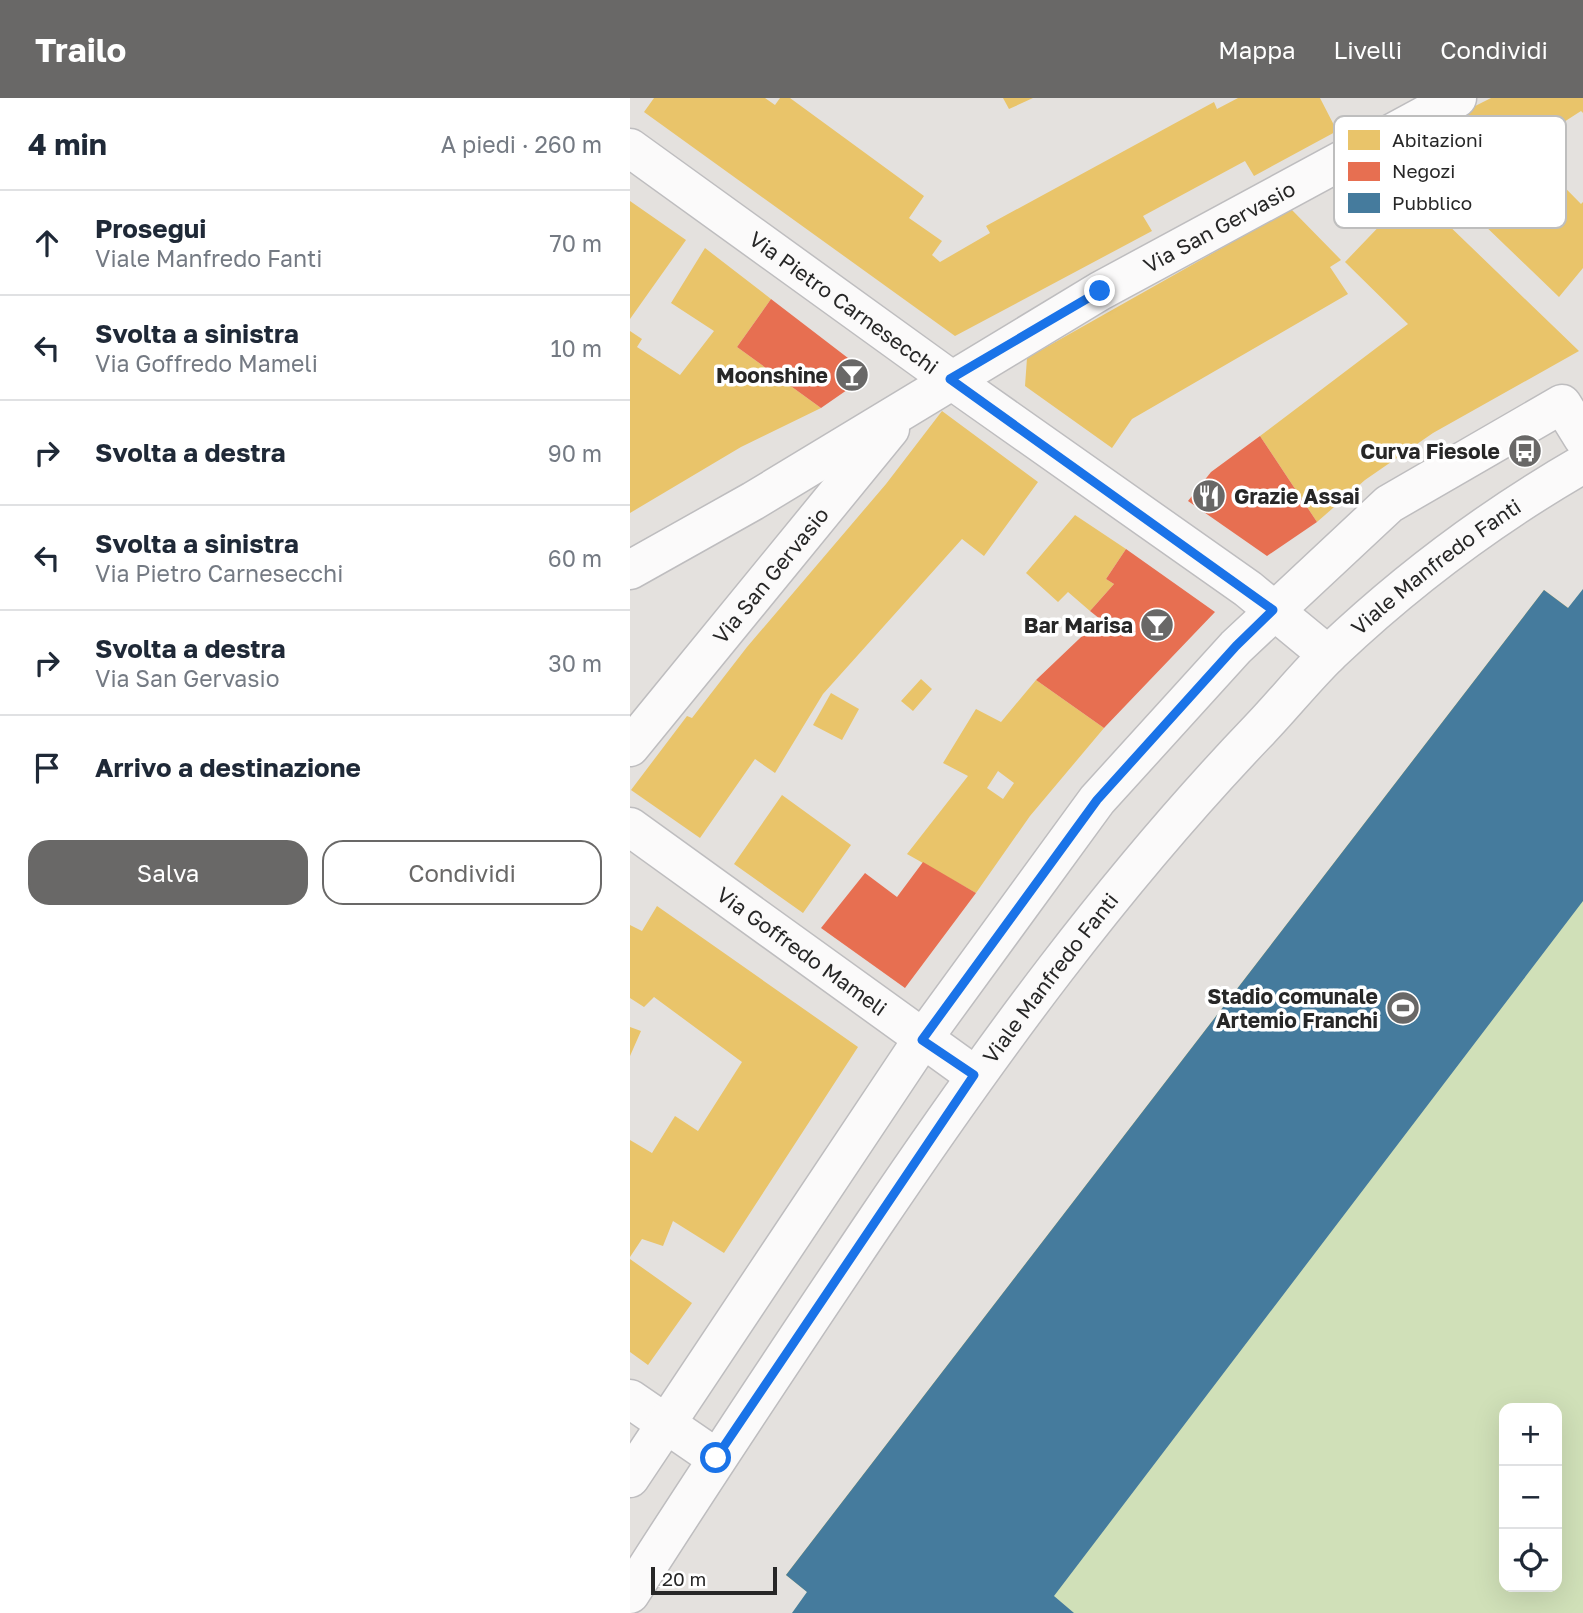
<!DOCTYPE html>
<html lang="it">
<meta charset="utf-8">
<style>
body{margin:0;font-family:"Golos Text",sans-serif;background:#f2f2f3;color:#1f2937}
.controls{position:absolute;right:21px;bottom:21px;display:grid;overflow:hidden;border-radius:14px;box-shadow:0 7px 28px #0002}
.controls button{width:63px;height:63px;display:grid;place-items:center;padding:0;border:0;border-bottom:2px solid #e0e1e3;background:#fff;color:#1f2937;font:35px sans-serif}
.scale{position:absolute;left:21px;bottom:18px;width:126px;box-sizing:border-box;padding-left:7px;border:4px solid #272727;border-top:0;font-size:19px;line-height:24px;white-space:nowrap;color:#272727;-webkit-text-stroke:5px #fff;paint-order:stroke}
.stop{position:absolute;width:21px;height:21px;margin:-16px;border:5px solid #1a73e8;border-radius:50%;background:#fff}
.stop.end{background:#1a73e8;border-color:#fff;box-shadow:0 2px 7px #0008}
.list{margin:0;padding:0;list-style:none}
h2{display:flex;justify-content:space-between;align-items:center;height:91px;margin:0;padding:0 28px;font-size:30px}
h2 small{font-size:23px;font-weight:400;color:#747a83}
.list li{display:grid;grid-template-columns:46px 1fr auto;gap:21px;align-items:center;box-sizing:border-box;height:105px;padding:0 28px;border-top:2px solid #e0e1e3}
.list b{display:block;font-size:26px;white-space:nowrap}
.list p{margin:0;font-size:23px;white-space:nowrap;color:#747a83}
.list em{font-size:23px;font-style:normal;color:#747a83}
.actions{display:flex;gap:14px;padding:21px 28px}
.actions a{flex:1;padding:16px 0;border:2px solid #696867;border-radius:21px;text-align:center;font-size:24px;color:#696867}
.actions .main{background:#696867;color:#fff}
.icon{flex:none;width:38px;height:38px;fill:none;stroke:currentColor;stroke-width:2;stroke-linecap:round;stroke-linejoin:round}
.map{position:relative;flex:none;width:953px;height:1515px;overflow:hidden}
header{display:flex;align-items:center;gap:42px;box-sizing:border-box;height:98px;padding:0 35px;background:#696867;color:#fff}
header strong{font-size:33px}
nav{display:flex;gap:38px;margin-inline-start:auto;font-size:24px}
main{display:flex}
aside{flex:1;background:#fff}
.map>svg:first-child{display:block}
.pitch{fill:#d0e0b8;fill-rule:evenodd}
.homes{fill:#e9c46a;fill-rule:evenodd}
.shops{fill:#e76f51}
.public{fill:#457b9d}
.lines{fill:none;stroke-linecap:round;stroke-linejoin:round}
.minor-casing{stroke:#bebdbf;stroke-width:41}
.minor{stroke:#fbfafa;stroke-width:38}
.route{stroke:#1a73e8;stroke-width:9}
.labels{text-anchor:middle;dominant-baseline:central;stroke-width:7;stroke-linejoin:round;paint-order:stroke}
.street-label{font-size:21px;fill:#272727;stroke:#fff}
.poi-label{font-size:21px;font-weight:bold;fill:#272727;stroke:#fff;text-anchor:end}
.key{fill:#fff;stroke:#bebebe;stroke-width:2}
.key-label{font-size:19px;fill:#272727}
</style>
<header>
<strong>Trailo</strong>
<nav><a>Mappa</a><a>Livelli</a><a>Condividi</a></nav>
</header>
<main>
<aside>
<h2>4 min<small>A piedi · 260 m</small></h2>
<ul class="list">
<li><svg class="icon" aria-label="ahead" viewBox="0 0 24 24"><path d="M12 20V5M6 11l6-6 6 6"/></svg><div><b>Prosegui</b><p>Viale Manfredo Fanti</p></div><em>70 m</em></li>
<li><svg class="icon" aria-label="left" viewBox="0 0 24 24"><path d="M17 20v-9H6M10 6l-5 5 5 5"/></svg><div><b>Svolta a sinistra</b><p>Via Goffredo Mameli</p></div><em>10 m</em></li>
<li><svg class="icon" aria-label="right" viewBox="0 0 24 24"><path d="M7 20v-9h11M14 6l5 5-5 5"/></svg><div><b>Svolta a destra</b></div><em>90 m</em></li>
<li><svg class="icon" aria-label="left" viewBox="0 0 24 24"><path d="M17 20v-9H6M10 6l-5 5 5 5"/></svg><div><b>Svolta a sinistra</b><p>Via Pietro Carnesecchi</p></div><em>60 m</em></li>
<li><svg class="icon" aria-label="right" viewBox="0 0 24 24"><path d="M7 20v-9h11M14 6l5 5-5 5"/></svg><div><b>Svolta a destra</b><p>Via San Gervasio</p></div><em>30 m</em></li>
<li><svg class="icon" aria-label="arrive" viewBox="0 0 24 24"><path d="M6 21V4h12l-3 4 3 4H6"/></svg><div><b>Arrivo a destinazione</b></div></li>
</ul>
<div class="actions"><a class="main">Salva</a><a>Condividi</a></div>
</aside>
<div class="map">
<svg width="953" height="1515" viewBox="0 0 953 1515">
<rect width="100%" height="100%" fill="#e4e1de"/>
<!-- pitch -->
<path class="pitch" d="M 953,491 L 953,1515 L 162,1515 L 177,1494 L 156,1477 L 914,492 L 938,510 ZM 874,1310 L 927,1310 L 927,1489 L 874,1489 Z"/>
<!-- homes -->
<path class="homes" d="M 24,0 L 135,0 L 145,7 L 150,0 L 160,0 L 294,98 L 279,120 L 312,143 L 302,157 L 310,164 L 360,135 L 356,128 L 584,4 L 587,11 L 608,0 L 690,0 L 707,33 L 624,78 L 615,63 L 513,118 L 522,133 L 325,238 L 14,14 Z
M 373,0 L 403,0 L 379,11 Z
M 861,0 L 953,0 L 953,15 L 951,13 L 895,49 L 951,106 L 953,104 L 953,170 L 929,199 L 770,46 Z
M 783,93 L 949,253 L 803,335 L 735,382 L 687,424 L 630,338 L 778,226 L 715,164 Z
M 0,103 L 56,142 L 0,221 Z
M 661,111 L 711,162 L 700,169 L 718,196 L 502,321 L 482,350 L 395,288 L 397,260 Z
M 75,150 L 141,201 L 107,249 L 191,310 L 111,349 L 0,415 L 0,233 L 12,241 L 7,249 L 50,277 L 84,233 L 41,205 Z
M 312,313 L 408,384 L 354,458 L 332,441 L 193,596 L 145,675 L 125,661 L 70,740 L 1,692 L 57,618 L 62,620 L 117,549 L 256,386 Z
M 445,417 L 496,451 L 476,481 L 484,486 L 460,513 L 438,494 L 428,504 L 396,475 Z
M 914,492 L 953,521 L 953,683 L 322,1515 L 204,1515 L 156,1477 Z
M 291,581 L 302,591 L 283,613 L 271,603 Z
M 406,582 L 474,630 L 400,718 L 346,795 L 277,756 L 338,678 L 313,665 L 346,611 L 371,624 ZM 368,673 L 384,685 L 373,701 L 357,690 Z
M 201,595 L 229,611 L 212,642 L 183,627 Z
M 152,697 L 221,747 L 173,815 L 104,766 Z
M 27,808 L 228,949 L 94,1155 L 43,1123 L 33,1148 L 12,1141 L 0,1159 L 0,1042 L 22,1055 L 45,1018 L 68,1033 L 112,964 L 24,899 L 14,909 L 0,900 L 0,827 L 12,833 Z
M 0,929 L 11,933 L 0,958 Z
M 0,1161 L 62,1205 L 18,1267 L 0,1254 Z"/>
<!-- shops -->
<path class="shops" d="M 141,201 L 231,270 L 230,283 L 191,310 L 107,249 Z
M 630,338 L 687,424 L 637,458 L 558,403 L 581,374 Z
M 496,451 L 585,514 L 474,630 L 406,582 L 470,521 L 460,513 L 484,486 L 476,481 Z
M 293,764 L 346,795 L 275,890 L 191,830 L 235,775 L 267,799 Z"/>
<!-- public -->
<path class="public" d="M 953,491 L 953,803 L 424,1498 L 444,1515 L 162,1515 L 177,1494 L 156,1477 L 914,492 L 938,510 Z"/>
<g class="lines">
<!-- minor casing -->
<g class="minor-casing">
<g id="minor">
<path id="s1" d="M 0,50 L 320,281 L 618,491 L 698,557"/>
<path id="s2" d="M 0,472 L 123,403 L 470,193 L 827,0"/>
<path id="s3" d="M 0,649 L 260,331"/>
<path id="s4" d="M 0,729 L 344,977"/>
<path d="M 0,1301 L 86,1360"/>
<path d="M 0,1380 L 292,942 L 467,702 L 606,549 L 759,406 L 932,306 L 953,340"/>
<path id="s5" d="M 0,1496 C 79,1372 161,1249 243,1127 C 361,952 484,783 630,631 C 654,606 676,578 701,554 C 778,481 861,419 953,366"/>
</g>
</g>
<!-- minor -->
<use href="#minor" class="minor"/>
</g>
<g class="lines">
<!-- route -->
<path class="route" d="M 86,1360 L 344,977 L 292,942 L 467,702 L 606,548 L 643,512 L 320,281 L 470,193"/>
</g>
<!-- icons -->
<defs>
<g id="bar-disc" transform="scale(1.75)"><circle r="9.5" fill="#696867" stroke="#fff"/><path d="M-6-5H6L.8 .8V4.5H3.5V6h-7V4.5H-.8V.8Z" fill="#fff"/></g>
<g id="bus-disc" transform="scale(1.75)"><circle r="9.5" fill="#696867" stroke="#fff"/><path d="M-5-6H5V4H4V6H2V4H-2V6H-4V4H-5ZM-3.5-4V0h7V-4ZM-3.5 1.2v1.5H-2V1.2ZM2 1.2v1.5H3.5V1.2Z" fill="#fff"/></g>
<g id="restaurant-disc" transform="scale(1.75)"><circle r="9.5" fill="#696867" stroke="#fff"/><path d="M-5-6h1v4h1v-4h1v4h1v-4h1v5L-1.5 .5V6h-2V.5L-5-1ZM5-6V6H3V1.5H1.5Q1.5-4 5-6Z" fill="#fff"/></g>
<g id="stadium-disc" transform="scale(1.75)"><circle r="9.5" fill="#696867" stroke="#fff"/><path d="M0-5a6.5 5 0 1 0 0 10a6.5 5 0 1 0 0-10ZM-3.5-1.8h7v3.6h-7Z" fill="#fff"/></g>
</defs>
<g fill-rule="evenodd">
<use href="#bar-disc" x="222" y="277"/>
<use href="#bus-disc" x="895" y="353"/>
<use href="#restaurant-disc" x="579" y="398"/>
<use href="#bar-disc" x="527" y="527"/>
<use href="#stadium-disc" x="773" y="910"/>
</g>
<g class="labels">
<!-- street labels -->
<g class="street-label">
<text stroke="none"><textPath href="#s2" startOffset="682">Via San Gervasio</textPath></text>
<text stroke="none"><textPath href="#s1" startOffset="264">Via Pietro Carnesecchi</textPath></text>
<text stroke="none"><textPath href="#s5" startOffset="1312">Viale Manfredo Fanti</textPath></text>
<text stroke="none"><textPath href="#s3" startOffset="222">Via San Gervasio</textPath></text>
<text stroke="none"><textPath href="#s4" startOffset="212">Via Goffredo Mameli</textPath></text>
<text stroke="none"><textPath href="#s5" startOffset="746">Viale Manfredo Fanti</textPath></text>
</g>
<!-- poi labels -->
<g class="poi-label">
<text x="198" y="277">Moonshine</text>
<text x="870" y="353">Curva Fiesole</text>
<text x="604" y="398" text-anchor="start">Grazie Assai</text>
<text x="503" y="527">Bar Marisa</text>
<text x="748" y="898">Stadio comunale<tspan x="748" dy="24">Artemio Franchi</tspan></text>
</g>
</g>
<!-- legend -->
<rect x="704" y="18" width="232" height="112" rx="10" class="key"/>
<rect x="718" y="32" width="32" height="20" fill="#e9c46a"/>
<rect x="718" y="64" width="32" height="19" fill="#e76f51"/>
<rect x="718" y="95" width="32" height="20" fill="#457b9d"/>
<g class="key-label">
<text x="762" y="49">Abitazioni</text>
<text x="762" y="80">Negozi</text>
<text x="762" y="112">Pubblico</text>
</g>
</svg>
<div class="controls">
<button>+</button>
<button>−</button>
<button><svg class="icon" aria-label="locate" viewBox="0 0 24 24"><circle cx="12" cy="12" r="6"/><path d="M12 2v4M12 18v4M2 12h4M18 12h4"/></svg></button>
</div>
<div class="scale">20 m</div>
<div class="stop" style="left:86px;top:1360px"></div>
<div class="stop end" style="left:470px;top:193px"></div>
</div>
</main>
